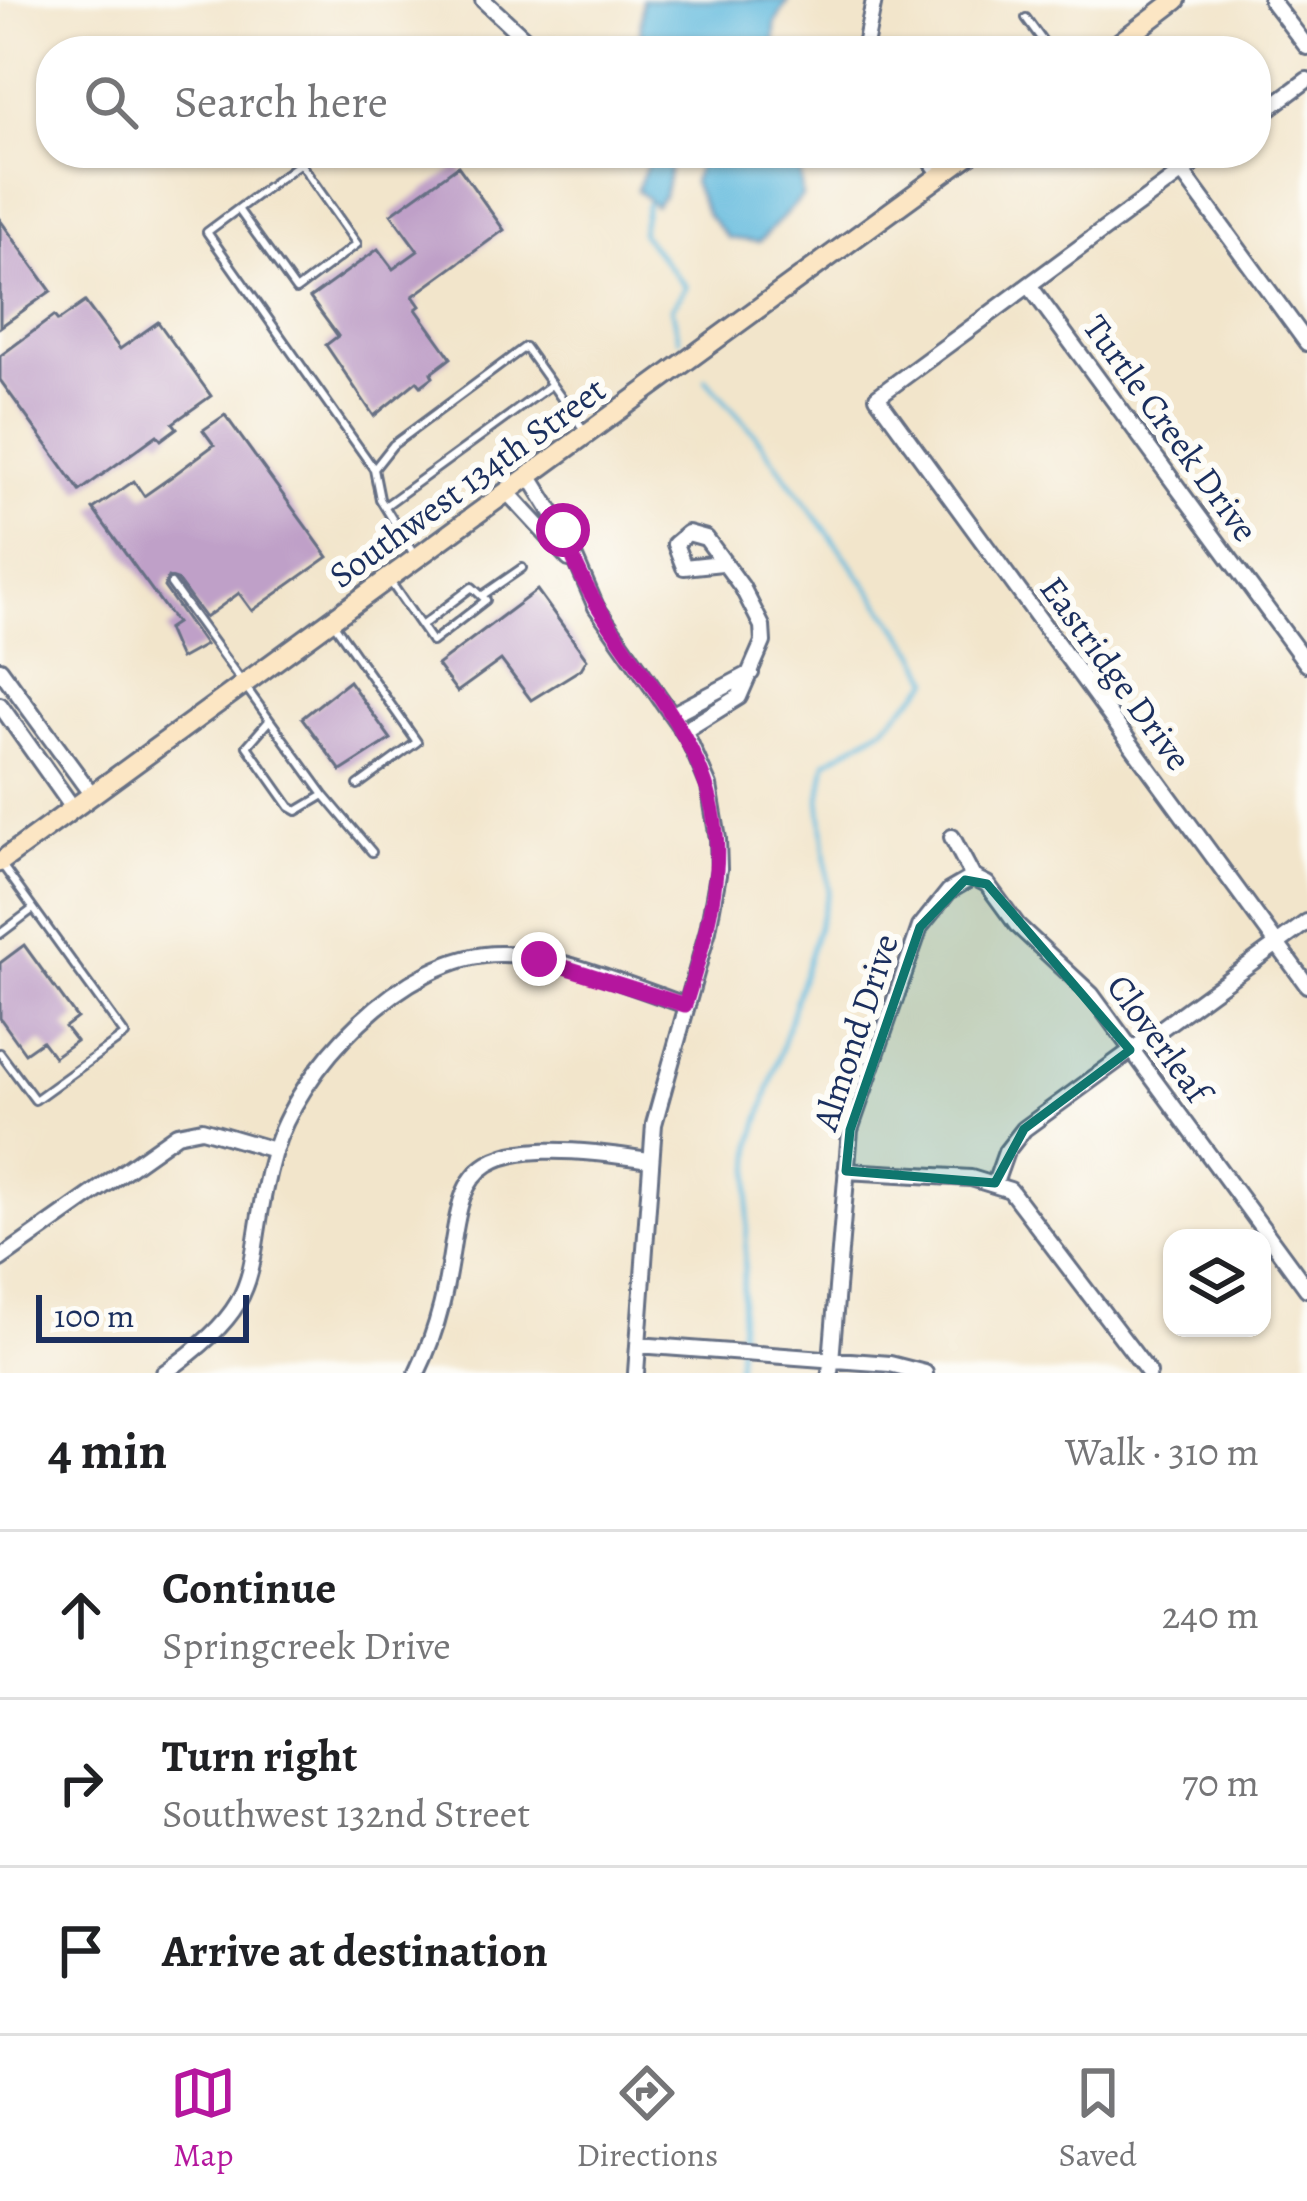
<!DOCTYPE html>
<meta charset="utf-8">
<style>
body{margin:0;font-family:Alegreya,serif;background:#f6f6f6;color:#202124}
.controls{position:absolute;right:36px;bottom:36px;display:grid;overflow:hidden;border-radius:24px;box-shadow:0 3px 9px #0004}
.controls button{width:108px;height:108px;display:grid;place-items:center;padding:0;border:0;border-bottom:3px solid #e0e0e0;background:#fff;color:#202124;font:60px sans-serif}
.scale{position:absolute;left:36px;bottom:30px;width:213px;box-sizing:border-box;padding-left:12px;border:6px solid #1b2f5e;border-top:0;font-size:33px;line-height:42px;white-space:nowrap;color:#1b2f5e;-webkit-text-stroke:9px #fdfcf7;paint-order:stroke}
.stop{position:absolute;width:36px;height:36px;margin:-27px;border:9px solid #b5179e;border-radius:50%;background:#fff}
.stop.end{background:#b5179e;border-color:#fff;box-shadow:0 3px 12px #0008}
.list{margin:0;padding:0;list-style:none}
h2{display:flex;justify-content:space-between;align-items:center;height:156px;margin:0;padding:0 48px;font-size:51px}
h2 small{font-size:39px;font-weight:400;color:#757577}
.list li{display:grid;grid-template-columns:78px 1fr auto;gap:36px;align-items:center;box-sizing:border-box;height:168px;padding:0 48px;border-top:3px solid #e0e0e0}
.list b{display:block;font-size:45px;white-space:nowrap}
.list p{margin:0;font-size:39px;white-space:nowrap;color:#757577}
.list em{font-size:39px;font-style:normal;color:#757577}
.icon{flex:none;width:66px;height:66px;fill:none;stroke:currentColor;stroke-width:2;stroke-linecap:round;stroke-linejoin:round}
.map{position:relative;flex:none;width:1307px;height:1373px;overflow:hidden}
.search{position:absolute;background:#fff;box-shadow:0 3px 9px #0004;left:36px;right:36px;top:36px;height:132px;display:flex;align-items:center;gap:30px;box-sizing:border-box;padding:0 42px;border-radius:48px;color:#757577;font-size:45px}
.sheet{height:660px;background:#fff}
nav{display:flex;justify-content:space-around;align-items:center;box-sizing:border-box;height:168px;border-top:3px solid #e0e0e0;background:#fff;font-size:33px;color:#757577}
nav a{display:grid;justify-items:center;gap:6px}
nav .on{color:#b5179e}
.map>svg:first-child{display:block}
.water{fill:#60b9dd;stroke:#3e749e;stroke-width:3}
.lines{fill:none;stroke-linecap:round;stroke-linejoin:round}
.stream{stroke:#60b9dd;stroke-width:4.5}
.building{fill:#bfa0c8}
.lane-casing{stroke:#666f84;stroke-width:12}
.street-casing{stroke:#666f84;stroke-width:20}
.secondary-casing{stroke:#666f84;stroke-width:24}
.lane{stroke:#fff;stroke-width:6}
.street{stroke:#fff;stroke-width:14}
.secondary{stroke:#fce6c4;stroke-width:18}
.route{stroke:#b5179e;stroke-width:15}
.marked{fill:#0f766e;fill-opacity:0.2;stroke:#0f766e;stroke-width:9;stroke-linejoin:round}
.labels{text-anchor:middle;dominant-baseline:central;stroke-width:12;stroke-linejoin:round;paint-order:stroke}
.street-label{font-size:36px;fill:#1b2f5e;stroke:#fdfcf7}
</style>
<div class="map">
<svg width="1307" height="1373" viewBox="0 0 1307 1373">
<rect width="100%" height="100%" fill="#fdfcf7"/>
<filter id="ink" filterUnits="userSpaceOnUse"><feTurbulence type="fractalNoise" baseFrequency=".00833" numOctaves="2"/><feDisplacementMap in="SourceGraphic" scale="24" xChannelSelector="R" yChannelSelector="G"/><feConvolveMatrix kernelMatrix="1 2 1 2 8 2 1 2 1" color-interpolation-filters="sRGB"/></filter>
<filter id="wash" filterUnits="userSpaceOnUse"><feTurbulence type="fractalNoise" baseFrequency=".004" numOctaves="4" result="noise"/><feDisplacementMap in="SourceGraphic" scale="48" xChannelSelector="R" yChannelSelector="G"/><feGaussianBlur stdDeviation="2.7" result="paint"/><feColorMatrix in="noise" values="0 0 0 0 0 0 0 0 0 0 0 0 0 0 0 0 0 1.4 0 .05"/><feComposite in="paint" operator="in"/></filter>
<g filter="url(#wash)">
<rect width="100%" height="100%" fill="#f2e5cb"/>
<!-- water -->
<path class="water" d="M 642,0 L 788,0 L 775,24 L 774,51 L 648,51 L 640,42 Z
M 652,153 L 673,153 L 664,196 L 655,206 L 637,190 Z
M 702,153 L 799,153 L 802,197 L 759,242 L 728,238 L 707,214 L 693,182 Z"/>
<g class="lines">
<!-- stream -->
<path class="stream" d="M 647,204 L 641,233 L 686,287 L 672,308 L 679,339
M 706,379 L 754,433 L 916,652 L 931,680 L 884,727 L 826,762 L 820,798 L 829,890 L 753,1142 L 737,1373"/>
</g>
<g id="blocks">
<!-- building -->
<path class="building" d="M 458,166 L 504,230 L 413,296 L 420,306 L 416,309 L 451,358 L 431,373 L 433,377 L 421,386 L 417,381 L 374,416 L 326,345 L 338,336 L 310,298 L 378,249 L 393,269 L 418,251 L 391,214 Z
M 0,220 L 51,291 L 0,327 Z
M 85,302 L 120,349 L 158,322 L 211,396 L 173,423 L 177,428 L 161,440 L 157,435 L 80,491 L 0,380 L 0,356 L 54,316 L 58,321 Z
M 225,415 L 328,557 L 252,611 L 239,593 L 205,618 L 177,580 L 168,577 L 164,587 L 205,645 L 180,659 L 167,629 L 176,623 L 93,509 L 134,481 L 144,496 L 171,477 L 214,445 L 203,430 Z
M 537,590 L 587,659 L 581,669 L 531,700 L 501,660 L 457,692 L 437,665 Z
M 349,681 L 391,739 L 341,771 L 302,718 Z
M 24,945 L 77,1018 L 65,1027 L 76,1041 L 54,1057 L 42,1041 L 25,1053 L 0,1018 L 0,963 Z"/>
</g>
</g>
<g filter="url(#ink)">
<use href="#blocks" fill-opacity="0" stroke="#666f84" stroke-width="3"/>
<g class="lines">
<!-- lane casing -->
<g class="lane-casing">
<path id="lane" d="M 1026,18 L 1050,51
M 238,209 L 296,290 L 357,244 L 300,163 L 207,232 L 374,469 L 380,499 L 415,556
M 374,469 L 393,445 L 525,347 L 584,430
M 385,506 L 551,385
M 389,580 L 432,642 L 486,600 L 472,587 L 421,626
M 171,584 L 324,795 L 372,852
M 483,595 L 522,568
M 334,624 L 417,742 L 358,785
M 268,722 L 247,746 L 290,807 L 297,811 L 324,795
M 0,934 L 33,909
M 0,1053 L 35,1100 L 125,1035 L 2,865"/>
</g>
<!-- street casing -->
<g class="street-casing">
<path id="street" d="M 483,0 L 538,51
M 1271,0 L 1307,47
M 864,51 L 874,0
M 1256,118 L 1307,80
M 925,153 L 941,174
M 1208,153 L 877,397 L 1307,985
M 1182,172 L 1307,343
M 1029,285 L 1307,664
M 530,477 L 563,530 L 596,607 L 688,738 L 709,786 L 718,839 L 719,869 L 708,930 L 654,1124 L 636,1373
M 508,493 L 569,559
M 0,669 L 92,795
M 0,705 L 73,808
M 673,714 L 751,673
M 684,731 L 739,697 L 763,642 L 762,626 L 742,587 L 706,538 L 688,533 L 675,544 L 684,567 L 722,563
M 952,837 L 973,877 L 987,884 L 1017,925 L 1091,994 L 1307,1289
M 846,1171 L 971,1178 L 1010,1190 L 1149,1373
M 995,1183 L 1006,1152 L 1024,1129 L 1307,922
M 0,1259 L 177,1134 L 202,1129 L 274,1150
M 638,1345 L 890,1364 L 925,1373
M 164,1373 C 277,1294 240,1270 273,1155 C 297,1069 405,954 500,954 C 554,953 632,987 685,1005
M 417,1373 C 493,1217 390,1119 649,1160
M 830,1373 L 850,1130 L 920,927 L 949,891 L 973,877"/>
</g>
<!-- secondary casing -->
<g class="secondary-casing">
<path id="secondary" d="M 1109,51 L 1176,0
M 0,862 L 971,153"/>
</g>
<!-- lane -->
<use href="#lane" class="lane"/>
<!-- street -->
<use href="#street" class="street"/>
<!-- secondary -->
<use href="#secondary" class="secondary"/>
</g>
</g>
<g class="lines" filter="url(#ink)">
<!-- route -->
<path class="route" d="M 539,959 L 685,1005 C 732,853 735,799 639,667 C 607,622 579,583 563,530"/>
</g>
<!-- marked area -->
<path class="marked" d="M 965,880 L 987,884 L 1130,1050 L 1024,1129 L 995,1183 L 846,1171 L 850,1130 L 920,927 Z"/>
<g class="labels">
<!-- street labels -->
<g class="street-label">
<text transform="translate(1171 428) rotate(54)">Turtle Creek Drive</text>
<text transform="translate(467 482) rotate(-36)">Southwest 134th Street</text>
<text transform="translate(1116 673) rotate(54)">Eastridge Drive</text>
<text transform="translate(855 1032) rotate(-72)">Almond Drive</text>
<text transform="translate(1159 1038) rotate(54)">Cloverleaf</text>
</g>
</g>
</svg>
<div class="controls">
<button><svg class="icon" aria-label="layers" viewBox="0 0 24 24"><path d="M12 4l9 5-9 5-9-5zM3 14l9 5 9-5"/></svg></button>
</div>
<div class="scale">100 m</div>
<div class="stop" style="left:563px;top:530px"></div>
<div class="stop end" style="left:539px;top:959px"></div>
<div class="search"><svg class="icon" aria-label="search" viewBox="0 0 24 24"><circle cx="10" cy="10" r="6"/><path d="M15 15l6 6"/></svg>Search here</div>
</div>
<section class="sheet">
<h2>4 min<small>Walk · 310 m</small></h2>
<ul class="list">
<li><svg class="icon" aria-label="ahead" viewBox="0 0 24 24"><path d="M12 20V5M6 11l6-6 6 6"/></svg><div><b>Continue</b><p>Springcreek Drive</p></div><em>240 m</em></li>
<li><svg class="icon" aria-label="right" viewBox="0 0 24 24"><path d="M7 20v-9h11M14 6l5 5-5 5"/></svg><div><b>Turn right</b><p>Southwest 132nd Street</p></div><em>70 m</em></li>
<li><svg class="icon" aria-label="arrive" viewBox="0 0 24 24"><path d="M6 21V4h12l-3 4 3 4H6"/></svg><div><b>Arrive at destination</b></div></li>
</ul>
</section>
<nav>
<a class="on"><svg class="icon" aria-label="map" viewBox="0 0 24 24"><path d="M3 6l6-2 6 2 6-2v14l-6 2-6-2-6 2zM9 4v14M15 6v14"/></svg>Map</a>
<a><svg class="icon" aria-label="directions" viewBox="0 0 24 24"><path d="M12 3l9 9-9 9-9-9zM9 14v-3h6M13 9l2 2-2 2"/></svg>Directions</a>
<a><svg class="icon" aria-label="saved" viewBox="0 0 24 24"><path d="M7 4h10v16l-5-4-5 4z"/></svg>Saved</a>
</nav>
